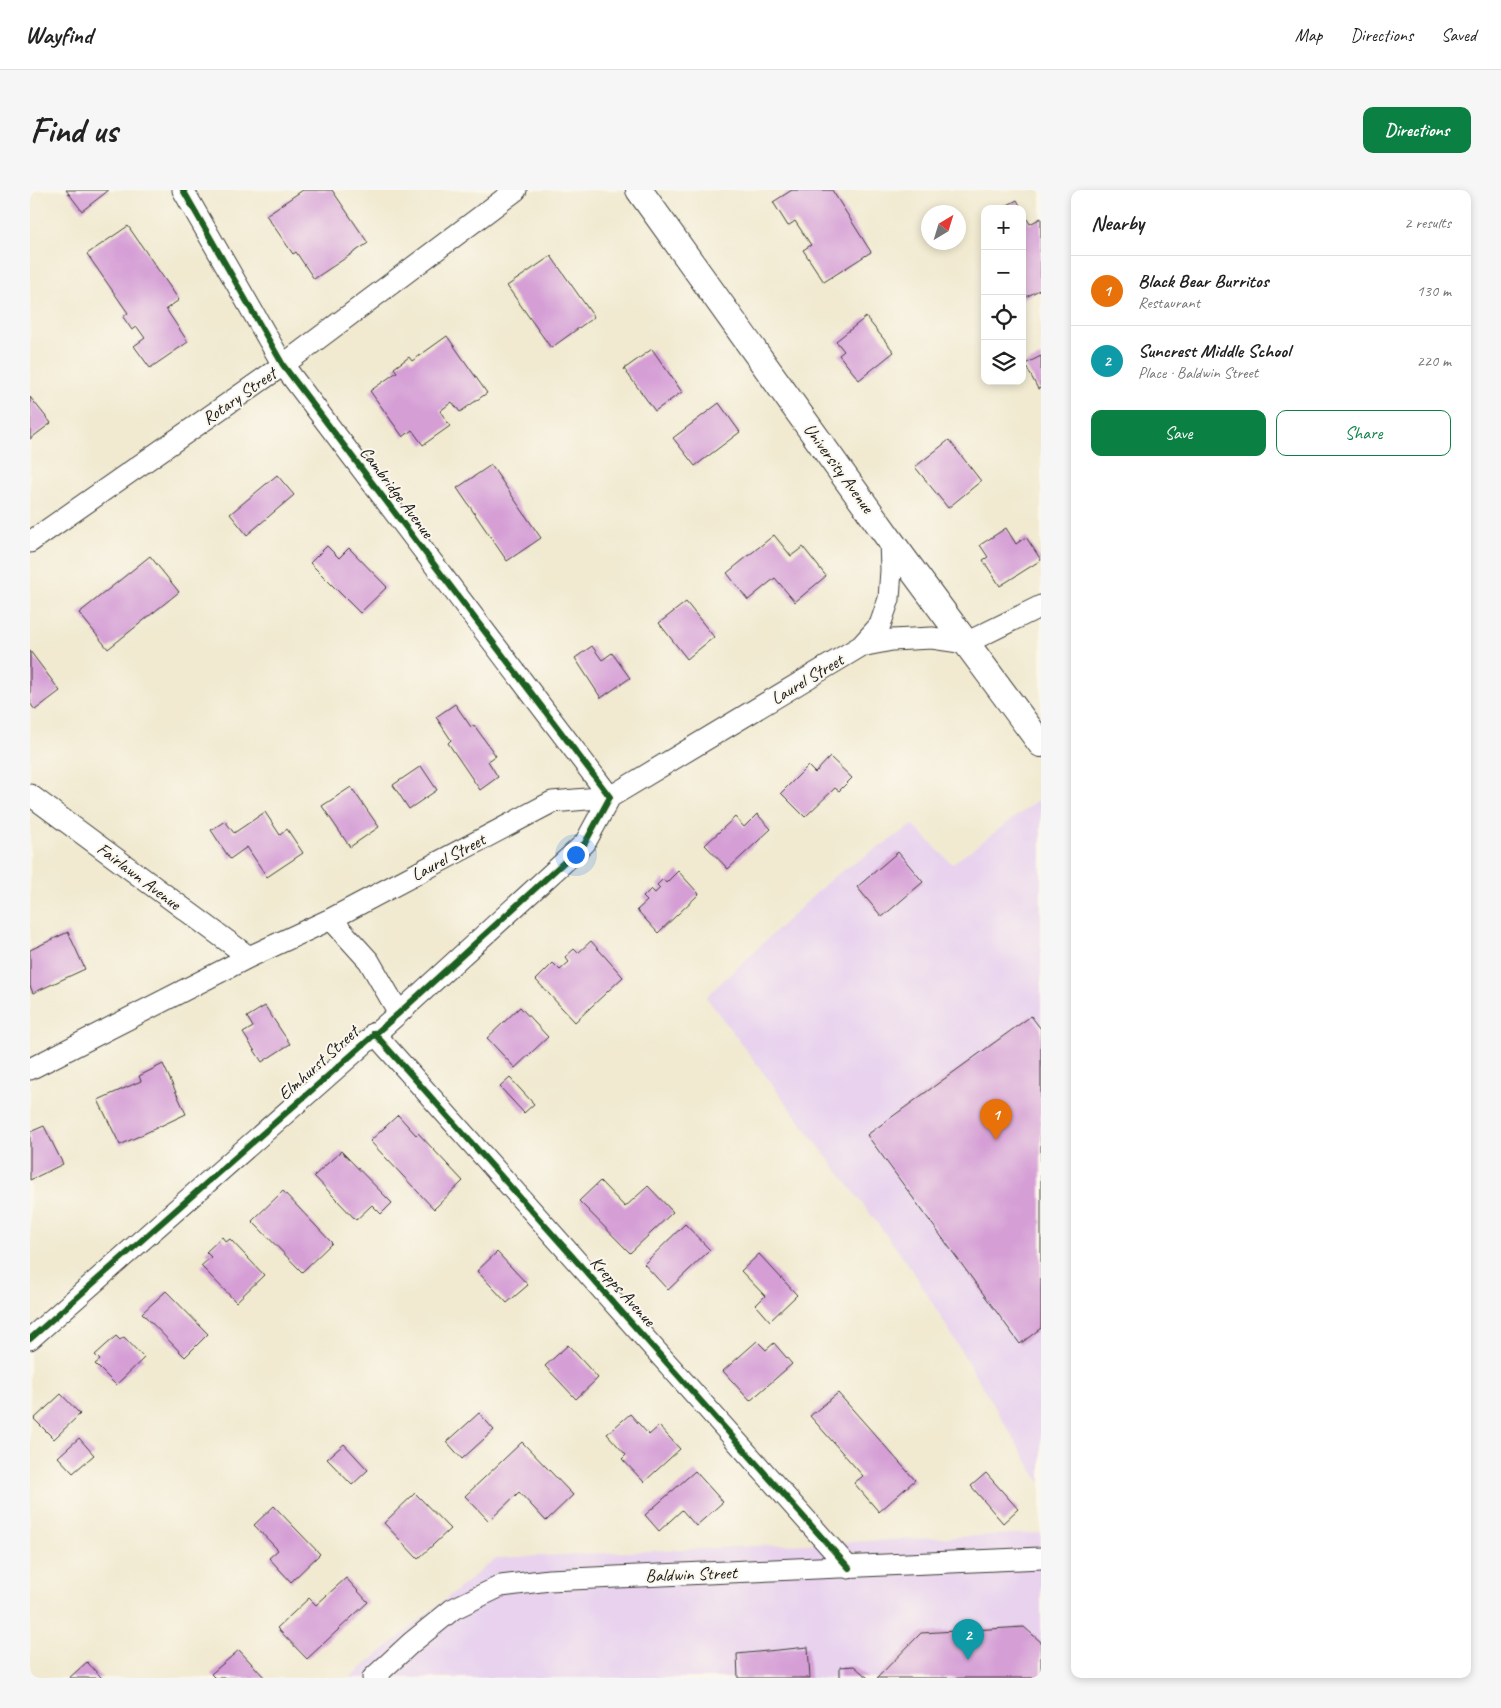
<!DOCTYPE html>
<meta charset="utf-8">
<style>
body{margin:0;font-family:Caveat,sans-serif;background:#f6f6f6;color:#222}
.controls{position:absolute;right:15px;top:15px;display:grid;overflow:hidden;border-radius:10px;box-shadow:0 2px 8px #0003}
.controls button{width:45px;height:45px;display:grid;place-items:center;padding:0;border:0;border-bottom:1px solid #e0e0e0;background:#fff;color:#222;font:25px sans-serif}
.compass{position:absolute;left:891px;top:15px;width:45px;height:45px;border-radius:50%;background:#fff;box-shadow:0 2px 8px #0003;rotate:38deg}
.you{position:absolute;left:545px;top:664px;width:18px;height:18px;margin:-12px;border:4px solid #fff;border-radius:50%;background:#1a73e8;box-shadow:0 0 0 8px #1a73e833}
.badge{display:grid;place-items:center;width:32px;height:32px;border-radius:50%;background:#0b8043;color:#fff;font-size:16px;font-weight:700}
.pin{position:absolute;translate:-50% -41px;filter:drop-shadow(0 1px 2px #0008)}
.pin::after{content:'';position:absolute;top:26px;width:18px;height:15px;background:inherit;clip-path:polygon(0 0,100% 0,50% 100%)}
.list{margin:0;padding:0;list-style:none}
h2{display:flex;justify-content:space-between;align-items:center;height:65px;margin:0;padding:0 20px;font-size:21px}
h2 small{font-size:16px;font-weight:400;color:#767676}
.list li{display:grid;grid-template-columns:32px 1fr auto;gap:15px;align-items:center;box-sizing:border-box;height:70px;padding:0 20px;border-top:1px solid #e0e0e0}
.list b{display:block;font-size:19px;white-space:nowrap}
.list p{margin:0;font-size:16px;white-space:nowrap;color:#767676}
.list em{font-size:16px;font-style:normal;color:#767676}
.actions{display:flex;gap:10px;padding:15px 20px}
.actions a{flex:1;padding:11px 0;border:1px solid #0b8043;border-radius:10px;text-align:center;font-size:18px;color:#0b8043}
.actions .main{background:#0b8043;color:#fff}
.icon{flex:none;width:28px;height:28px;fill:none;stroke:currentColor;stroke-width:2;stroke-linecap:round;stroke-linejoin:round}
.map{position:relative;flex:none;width:1011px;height:1488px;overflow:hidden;border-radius:10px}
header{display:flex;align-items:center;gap:30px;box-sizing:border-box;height:70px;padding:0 25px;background:#fff;border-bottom:1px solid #e0e0e0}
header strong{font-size:24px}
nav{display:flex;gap:28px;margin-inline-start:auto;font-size:18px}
.intro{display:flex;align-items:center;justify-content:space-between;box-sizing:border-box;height:120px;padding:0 30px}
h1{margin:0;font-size:35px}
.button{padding:12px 22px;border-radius:10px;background:#0b8043;color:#fff;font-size:18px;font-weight:700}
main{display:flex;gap:30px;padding:0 30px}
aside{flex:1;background:#fff;border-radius:10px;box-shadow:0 2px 8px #0003}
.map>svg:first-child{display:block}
.built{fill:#e8d2ee}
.building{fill:#d59fd6}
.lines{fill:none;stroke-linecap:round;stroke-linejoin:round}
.minor-casing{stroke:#3c3b37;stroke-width:23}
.tertiary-casing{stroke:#3c3b37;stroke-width:28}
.minor{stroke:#fff;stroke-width:21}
.tertiary{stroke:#fff;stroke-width:26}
.cycleway-casing{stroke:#fbf7ec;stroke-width:9}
.cycleway{stroke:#1b5e20;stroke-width:6}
.labels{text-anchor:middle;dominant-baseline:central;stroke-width:4;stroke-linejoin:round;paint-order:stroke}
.street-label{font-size:18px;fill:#1c1c1c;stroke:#fbf7ec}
</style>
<header>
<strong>Wayfind</strong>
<nav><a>Map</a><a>Directions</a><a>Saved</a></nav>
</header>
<div class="intro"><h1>Find us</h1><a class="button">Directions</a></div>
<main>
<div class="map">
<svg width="1011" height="1488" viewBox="0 0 1011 1488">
<rect width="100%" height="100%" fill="#fbf7ec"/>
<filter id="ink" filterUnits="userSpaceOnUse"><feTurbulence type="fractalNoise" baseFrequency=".02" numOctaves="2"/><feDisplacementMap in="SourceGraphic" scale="10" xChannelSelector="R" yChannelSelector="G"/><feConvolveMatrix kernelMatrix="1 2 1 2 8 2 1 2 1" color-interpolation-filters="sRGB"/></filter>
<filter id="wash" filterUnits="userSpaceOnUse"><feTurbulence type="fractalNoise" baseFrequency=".0096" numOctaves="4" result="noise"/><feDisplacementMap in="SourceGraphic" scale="20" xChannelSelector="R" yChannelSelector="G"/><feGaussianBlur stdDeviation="1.12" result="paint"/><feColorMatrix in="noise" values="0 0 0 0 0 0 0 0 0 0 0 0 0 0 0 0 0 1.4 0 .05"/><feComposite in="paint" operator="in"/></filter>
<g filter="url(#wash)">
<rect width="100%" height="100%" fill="#f1ead1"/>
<!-- built -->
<path class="built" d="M 1011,608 L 1011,1294 L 882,1079 L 676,807 L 803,687 L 883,635 L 922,674 Z
M 1011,1343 L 1011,1488 L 319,1488 L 466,1368 Z"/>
<g id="blocks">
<!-- building -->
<path class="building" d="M 36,0 L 79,0 L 52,21 Z
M 273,0 L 302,0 L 338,53 L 284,89 L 266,62 L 263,64 L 236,25 Z
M 762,0 L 802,0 L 841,62 L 794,92 L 773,60 L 781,55 L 765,31 L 758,36 L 743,12 Z
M 987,10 L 992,19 L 970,19 Z
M 992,20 L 1000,34 L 1011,28 L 1011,99 L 992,109 Z
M 98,36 L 149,110 L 136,119 L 158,152 L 120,178 L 104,156 L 115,148 L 107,137 L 102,140 L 93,127 L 98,123 L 57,64 Z
M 521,66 L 564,127 L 521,158 L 477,96 Z
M 836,127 L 864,162 L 829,190 L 809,165 L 814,161 L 806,151 Z
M 417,146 L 457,203 L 430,222 L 422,212 L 410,221 L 420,236 L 393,255 L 382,240 L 373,247 L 340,201 L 367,182 L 364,178 L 379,167 L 382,171 Z
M 622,159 L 652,202 L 625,221 L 594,179 Z
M 1011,166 L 1011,198 L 1008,199 L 995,174 Z
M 0,207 L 21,233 L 0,249 Z
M 689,213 L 710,242 L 665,276 L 643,248 Z
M 919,250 L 951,291 L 918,318 L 885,277 Z
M 461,275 L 511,348 L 477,371 L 427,298 Z
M 247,285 L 264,305 L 217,345 L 200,324 Z
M 976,338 L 986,354 L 996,347 L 1011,370 L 970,396 L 953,370 L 958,367 L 950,355 Z
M 744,345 L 761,366 L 773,357 L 796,386 L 765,412 L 745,388 L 718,410 L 697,383 Z
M 297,356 L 309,368 L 319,358 L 357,397 L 330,423 L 280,373 Z
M 120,366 L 149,402 L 78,459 L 49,423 Z
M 656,412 L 684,447 L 657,469 L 629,433 Z
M 562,456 L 572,470 L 582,463 L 600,488 L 571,508 L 545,468 Z
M 0,461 L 30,501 L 5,520 L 0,513 Z
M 425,514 L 441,537 L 444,535 L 466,566 L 458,571 L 468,587 L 450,600 L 418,553 L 421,550 L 406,527 Z
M 800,567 L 822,588 L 809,601 L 805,598 L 775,627 L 751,603 L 778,576 L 785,583 Z
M 391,576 L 407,600 L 379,619 L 363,595 Z
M 321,597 L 349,637 L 320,657 L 292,616 Z
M 235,622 L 250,645 L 257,639 L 273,663 L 237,687 L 217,657 L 200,669 L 181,640 L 195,631 L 204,643 Z
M 727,624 L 741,639 L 698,679 L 675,655 L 705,627 L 714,637 Z
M 868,662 L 893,692 L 852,727 L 827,697 Z
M 648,681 L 669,704 L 628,743 L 607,720 L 617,711 L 613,707 L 621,699 L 625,703 L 630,698 L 627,695 L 633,689 L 636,693 Z
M 38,742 L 55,779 L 3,803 L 0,796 L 0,760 Z
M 561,751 L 593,787 L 545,832 L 506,790 L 523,773 L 530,780 L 539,772 L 535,767 L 544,759 L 548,763 Z
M 235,816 L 260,854 L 232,872 L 213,843 L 223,837 L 217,827 Z
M 490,817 L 518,847 L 485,878 L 457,848 Z
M 1001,826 L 1011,839 L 1011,1138 L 990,1154 L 837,945 Z
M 133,874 L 156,924 L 90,955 L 68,910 L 111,891 L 109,886 Z
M 480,888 L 504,914 L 494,923 L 470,897 Z
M 368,925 L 386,945 L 388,943 L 433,991 L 404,1019 L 340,951 Z
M 14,936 L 33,974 L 0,990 L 0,942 Z
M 311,961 L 362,1013 L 351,1024 L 342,1015 L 326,1030 L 284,986 Z
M 570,991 L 595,1017 L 618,996 L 643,1022 L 600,1063 L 549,1011 Z
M 253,1001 L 302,1053 L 272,1082 L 222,1031 Z
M 655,1034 L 680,1060 L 638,1100 L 614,1074 Z
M 192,1047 L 196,1052 L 200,1049 L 234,1085 L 206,1112 L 171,1076 L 181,1067 L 176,1062 Z
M 467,1062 L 498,1095 L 477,1113 L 447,1081 Z
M 729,1064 L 767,1105 L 740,1131 L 726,1115 L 735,1106 L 711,1081 Z
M 136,1101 L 178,1144 L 155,1167 L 112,1123 Z
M 86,1146 L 90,1150 L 94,1147 L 114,1168 L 86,1195 L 65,1174 L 70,1170 L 65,1165 Z
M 727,1151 L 736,1160 L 744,1153 L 762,1174 L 720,1211 L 693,1181 Z
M 538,1155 L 568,1188 L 546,1209 L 515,1176 Z
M 808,1203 L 885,1290 L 849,1322 L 824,1293 L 833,1286 L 780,1226 Z
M 31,1204 L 50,1224 L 24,1249 L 4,1229 Z
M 449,1223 L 464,1240 L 432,1269 L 417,1252 Z
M 600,1224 L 619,1245 L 629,1236 L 650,1259 L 614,1292 L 592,1269 L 596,1265 L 577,1244 Z
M 49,1248 L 64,1265 L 43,1283 L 28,1267 Z
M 492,1252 L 543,1305 L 516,1331 L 489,1302 L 459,1331 L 435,1306 Z
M 314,1254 L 338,1280 L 322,1295 L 297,1269 Z
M 665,1281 L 693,1312 L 666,1336 L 652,1320 L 629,1341 L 615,1325 Z
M 956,1283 L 988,1319 L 973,1333 L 941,1296 Z
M 385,1303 L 420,1339 L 388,1369 L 354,1333 Z
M 244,1316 L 290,1364 L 261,1392 L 239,1368 L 248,1360 L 224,1335 Z
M 316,1388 L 338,1412 L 277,1469 L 247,1438 L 279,1408 L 286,1415 Z
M 994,1437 L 1011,1452 L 1011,1488 L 847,1488 L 891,1443 Z
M 778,1457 L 780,1488 L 708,1488 L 707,1464 Z
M 209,1460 L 235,1488 L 185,1488 L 181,1484 Z
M 57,1472 L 72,1488 L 39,1488 Z
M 824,1476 L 838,1488 L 810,1488 L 810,1477 Z"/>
</g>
</g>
<g filter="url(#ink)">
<use href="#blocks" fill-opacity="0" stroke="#3c3b37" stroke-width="1"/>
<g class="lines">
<!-- minor casing -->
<g class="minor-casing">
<path id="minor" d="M 0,352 L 253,175 L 486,0
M 831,456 L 862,450 L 902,448 L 936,453 L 1011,416
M 0,605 L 219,767
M 301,729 L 339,771 L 369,823
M 344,843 L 819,1378
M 0,879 L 219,767 L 301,729 L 522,612 L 580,607 L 831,456 L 850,435 L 859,409 L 861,380 L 860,350
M 0,1149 L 369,823 L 555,653 L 580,607 L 253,175 L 153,0
M 343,1488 L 381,1453 L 423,1419 L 471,1396 L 519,1390 L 1011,1368"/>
</g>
<!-- tertiary casing -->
<g class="tertiary-casing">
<path id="tertiary" d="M 609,0 L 860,350 L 1011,554"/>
</g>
<!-- minor -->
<use href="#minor" class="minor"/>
<!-- tertiary -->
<use href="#tertiary" class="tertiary"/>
<!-- cycleway casing -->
<g class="cycleway-casing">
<path id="cycleway" d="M 344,843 L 819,1378
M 0,1149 L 369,823 L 555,653 L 580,607 L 253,175 L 153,0"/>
</g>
<!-- cycleway -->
<use href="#cycleway" class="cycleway"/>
</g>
</g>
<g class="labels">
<!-- street labels -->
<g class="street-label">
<text transform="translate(209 206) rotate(-35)">Rotary Street</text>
<text transform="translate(809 278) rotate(54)">University Avenue</text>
<text transform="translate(367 302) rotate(53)">Cambridge Avenue</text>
<text transform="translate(777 489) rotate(-31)">Laurel Street</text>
<text transform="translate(418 667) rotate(-28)">Laurel Street</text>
<text transform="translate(109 686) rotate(37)">Fairlawn Avenue</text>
<text transform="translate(288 873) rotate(-42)">Elmhurst Street</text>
<text transform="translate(593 1101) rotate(48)">Krepps Avenue</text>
<text transform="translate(661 1384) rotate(-2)">Baldwin Street</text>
</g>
</g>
</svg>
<div class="controls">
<button>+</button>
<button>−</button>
<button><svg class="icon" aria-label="locate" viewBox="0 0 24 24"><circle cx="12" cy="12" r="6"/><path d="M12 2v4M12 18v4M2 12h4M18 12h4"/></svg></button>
<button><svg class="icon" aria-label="layers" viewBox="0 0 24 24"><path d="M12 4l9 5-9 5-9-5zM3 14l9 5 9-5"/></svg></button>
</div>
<svg class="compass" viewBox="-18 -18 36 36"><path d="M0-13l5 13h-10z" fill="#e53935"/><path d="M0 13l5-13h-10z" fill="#767676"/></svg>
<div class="you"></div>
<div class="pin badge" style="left:966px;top:950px;background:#e8710a">1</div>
<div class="pin badge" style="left:938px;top:1470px;background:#0f9aa8">2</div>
</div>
<aside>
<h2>Nearby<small>2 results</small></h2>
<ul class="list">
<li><span class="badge" style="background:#e8710a">1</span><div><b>Black Bear Burritos</b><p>Restaurant</p></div><em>130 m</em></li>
<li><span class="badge" style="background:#0f9aa8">2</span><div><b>Suncrest Middle School</b><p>Place · Baldwin Street</p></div><em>220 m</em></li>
</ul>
<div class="actions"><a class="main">Save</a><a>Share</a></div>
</aside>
</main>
